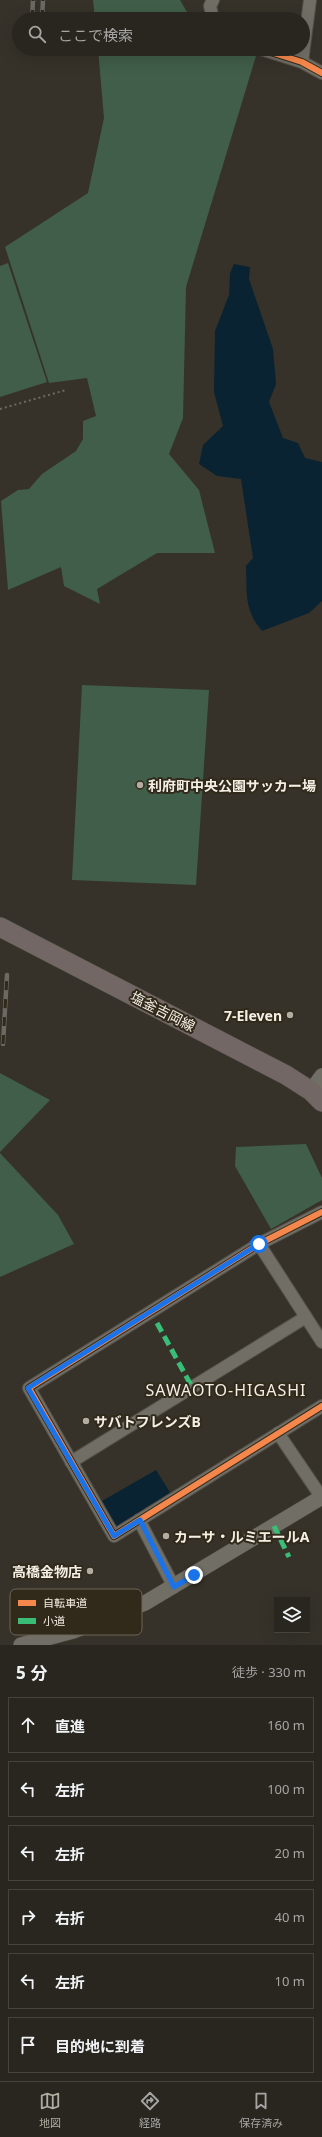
<!DOCTYPE html>
<html lang="ja">
<meta charset="utf-8">
<style>
body{margin:0;font-family:"Noto Sans","Noto Sans JP",sans-serif;background:#34322c;color:#f1f3f6}
.controls{position:absolute;right:12px;bottom:12px;display:grid;overflow:hidden;border-radius:0px;box-shadow:0 4px 16px #0002}
.controls button{width:36px;height:36px;display:grid;place-items:center;padding:0;border:0;border-bottom:1px solid #44433d;background:#28261f;color:#f1f3f6;font:20px sans-serif}
.stop{position:absolute;width:12px;height:12px;margin:-9px;border:3px solid #1a73e8;border-radius:50%;background:#fff}
.stop.end{background:#1a73e8;border-color:#fff;box-shadow:0 1px 4px #0008}
.list{margin:0;padding:0;list-style:none}
h2{display:flex;justify-content:space-between;align-items:center;height:52px;margin:0;padding:0 16px;font-size:17px}
h2 small{font-size:13px;font-weight:400;color:#a5a5a4}
.list li{display:grid;grid-template-columns:26px 1fr auto;gap:12px;align-items:center;box-sizing:border-box;height:56px;margin:0 8px 8px;padding:0 8px;border:1px solid #44433d;border-radius:0px}
.list b{display:block;font-size:15px;white-space:nowrap}
.list em{font-size:13px;font-style:normal;color:#a5a5a4}
.icon{flex:none;width:22px;height:22px;fill:none;stroke:currentColor;stroke-width:2;stroke-linecap:round;stroke-linejoin:round}
.map{position:relative;flex:none;width:322px;height:1645px;overflow:hidden}
.search{position:absolute;background:#28261f;box-shadow:0 4px 16px #0002;left:12px;right:12px;top:12px;height:44px;display:flex;align-items:center;gap:10px;box-sizing:border-box;padding:0 14px;border-radius:22px;color:#a5a5a4;font-size:15px}
.sheet{height:436px;background:#28261f}
nav{display:flex;justify-content:space-around;align-items:center;box-sizing:border-box;height:56px;border-top:1px solid #44433d;background:#28261f;font-size:11px;color:#a5a5a4}
nav a{display:grid;justify-items:center;gap:2px}
nav .on{color:#b2ada3}
.map>svg:first-child{display:block}
.green{fill:#405e49}
.water{fill:#092332}
.lines{fill:none;stroke-linecap:round;stroke-linejoin:round}
.minor-casing{stroke:#545149;stroke-width:14}
.tertiary-casing{stroke:#545149;stroke-width:16}
.primary-casing{stroke:#545149;stroke-width:20}
.path{stroke:#6d6a64;stroke-width:2;stroke-dasharray:2 3;stroke-linecap:butt}
.minor{stroke:#716e66;stroke-width:12}
.tertiary{stroke:#716e66;stroke-width:15}
.primary{stroke:#726764;stroke-width:19}
.rail-casing{stroke:#6c6962;stroke-width:4.5}
.rail{stroke:#312a1a;stroke-width:3;stroke-dasharray:9;stroke-linecap:butt}
.quiet{stroke:#3abd76;stroke-width:5;stroke-dasharray:10 5;stroke-linecap:butt}
.cycleway-casing{stroke:#312a1a;stroke-width:8}
.cycleway{stroke:#f5874c;stroke-width:6}
.route{stroke:#1a73e8;stroke-width:5}
.poi-dot{fill:#b2ada3;stroke:#312a1a;stroke-width:1.5}
.labels{text-anchor:middle;dominant-baseline:central;stroke-width:4;stroke-linejoin:round;paint-order:stroke}
.poi-label{font-size:14px;font-weight:bold;fill:#f4efe5;stroke:#312a1a;text-anchor:start}
.street-label{font-size:14px;fill:#f4efe5;stroke:#312a1a}
.quarter-label{font-size:16px;letter-spacing:1px;fill:#f4efe5;stroke:#312a1a}
.key{fill:#312a1a;stroke:#6c6557;stroke-width:1}
.key-label{font-size:11px;fill:#f4efe5}
</style>
<div class="map">
<svg width="322" height="1645" viewBox="0 0 322 1645">
<rect width="100%" height="100%" fill="#363229"/>
<!-- green -->
<path class="green" d="M 93,0 L 180,0 L 191,19 L 95,19 Z
M 98,49 L 235,49 L 256,56 L 186,287 L 183,418 L 169,454 L 199,490 L 215,553 L 157,553 L 97,589 L 100,604 L 64,586 L 61,567 L 8,590 L 1,501 L 18,490 L 29,489 L 42,474 L 76,451 L 83,439 L 83,421 L 96,416 L 87,378 L 49,383 L 5,247 L 88,193 L 104,118 Z
M 8,263 L 47,382 L 0,397 L 0,266 Z
M 82,685 L 209,690 L 196,885 L 72,880 Z
M 0,1073 L 50,1100 L 0,1152 Z
M 306,1144 L 322,1178 L 322,1200 L 271,1229 L 235,1166 L 236,1147 Z
M 0,1153 L 58,1215 L 74,1244 L 0,1277 Z"/>
<!-- water -->
<path class="water" d="M 234,264 L 250,267 L 249,279 L 273,349 L 276,384 L 269,402 L 283,438 L 298,443 L 305,458 L 322,462 L 322,601 L 309,613 L 262,631 C 244,610 247,592 246,566 L 253,558 L 241,479 L 217,476 L 199,464 L 203,445 L 223,426 L 214,392 L 215,331 L 229,295 L 230,273 Z
M 156,1470 L 171,1494 L 145,1508 L 146,1512 L 122,1528 L 116,1525 L 102,1501 Z"/>
<g class="lines">
<!-- minor casing -->
<g class="minor-casing">
<path id="minor" d="M 213,19 L 210,6 L 213,0
M 261,49 L 302,62 L 322,73
M 302,62 L 310,0
M 322,1212 L 259,1244 L 29,1388 L 114,1536 L 322,1406
M 259,1244 L 322,1342
M 278,1433 L 322,1498
M 71,1462 L 306,1317
M 139,1520 L 174,1587"/>
</g>
<!-- tertiary casing -->
<g class="tertiary-casing">
<path id="tertiary" d="M 311,1091 L 322,1076
M 21,1645 L 73,1631 L 145,1603 L 322,1497"/>
</g>
<!-- primary casing -->
<g class="primary-casing">
<path id="primary" d="M 0,927 L 286,1075 L 311,1091 L 322,1102"/>
</g>
<!-- path -->
<path class="path" d="M 0,409 L 66,390"/>
<!-- minor -->
<use href="#minor" class="minor"/>
<!-- tertiary -->
<use href="#tertiary" class="tertiary"/>
<!-- primary -->
<use href="#primary" class="primary"/>
<!-- rail casing -->
<g class="rail-casing">
<path id="rail" d="M 32,19 L 33,0
M 42,19 L 43,0
M 3,1044 L 7,975"/>
</g>
<!-- rail -->
<use href="#rail" class="rail"/>
<!-- quiet -->
<path class="quiet" d="M 157,1323 L 192,1387
M 274,1526 L 289,1557"/>
<!-- cycleway casing -->
<g class="cycleway-casing">
<path id="cycleway" d="M 261,49 L 302,62 L 322,73
M 322,1212 L 259,1244 L 29,1388 L 114,1536 L 322,1406"/>
</g>
<!-- cycleway -->
<use href="#cycleway" class="cycleway"/>
</g>
<g class="lines">
<!-- route -->
<path class="route" d="M 194,1575 L 174,1587 L 140,1520 L 114,1536 L 28,1388 L 259,1244"/>
</g>
<!-- markers -->
<g class="poi-dot">
<circle cx="140" cy="785" r="4"/>
<circle cx="290" cy="1015" r="4"/>
<circle cx="86" cy="1421" r="4"/>
<circle cx="166" cy="1536" r="4"/>
<circle cx="90" cy="1571" r="4"/>
</g>
<g class="labels">
<!-- poi labels -->
<g class="poi-label">
<text x="148" y="785">利府町中央公園サッカー場</text>
<text x="282" y="1015" text-anchor="end">7-Eleven</text>
<text x="94" y="1421">サバトフレンズB</text>
<text x="174" y="1536">カーサ・ルミエールA</text>
<text x="82" y="1571" text-anchor="end">高橋金物店</text>
</g>
<!-- street labels -->
<g class="street-label">
<text transform="translate(163 1011) rotate(27)">塩釜吉岡線</text>
</g>
<!-- quarter labels -->
<g class="quarter-label">
<text x="226" y="1390">SAWAOTO-HIGASHI</text>
</g>
</g>
<!-- legend -->
<rect x="10" y="1589" width="132" height="46" rx="6" class="key"/>
<rect x="18" y="1600" width="18" height="6" fill="#f5874c"/>
<rect x="18" y="1618" width="18" height="6" fill="#3abd76"/>
<g class="key-label">
<text x="43" y="1607">自転車道</text>
<text x="43" y="1625">小道</text>
</g>
</svg>
<div class="controls">
<button><svg class="icon" aria-label="layers" viewBox="0 0 24 24"><path d="M12 4l9 5-9 5-9-5zM3 14l9 5 9-5"/></svg></button>
</div>
<div class="stop" style="left:259px;top:1244px"></div>
<div class="stop end" style="left:194px;top:1575px"></div>
<div class="search"><svg class="icon" aria-label="search" viewBox="0 0 24 24"><circle cx="10" cy="10" r="6"/><path d="M15 15l6 6"/></svg>ここで検索</div>
</div>
<section class="sheet">
<h2>5 分<small>徒歩 · 330 m</small></h2>
<ul class="list">
<li><svg class="icon" aria-label="ahead" viewBox="0 0 24 24"><path d="M12 20V5M6 11l6-6 6 6"/></svg><div><b>直進</b></div><em>160 m</em></li>
<li><svg class="icon" aria-label="left" viewBox="0 0 24 24"><path d="M17 20v-9H6M10 6l-5 5 5 5"/></svg><div><b>左折</b></div><em>100 m</em></li>
<li><svg class="icon" aria-label="left" viewBox="0 0 24 24"><path d="M17 20v-9H6M10 6l-5 5 5 5"/></svg><div><b>左折</b></div><em>20 m</em></li>
<li><svg class="icon" aria-label="right" viewBox="0 0 24 24"><path d="M7 20v-9h11M14 6l5 5-5 5"/></svg><div><b>右折</b></div><em>40 m</em></li>
<li><svg class="icon" aria-label="left" viewBox="0 0 24 24"><path d="M17 20v-9H6M10 6l-5 5 5 5"/></svg><div><b>左折</b></div><em>10 m</em></li>
<li><svg class="icon" aria-label="arrive" viewBox="0 0 24 24"><path d="M6 21V4h12l-3 4 3 4H6"/></svg><div><b>目的地に到着</b></div></li>
</ul>
</section>
<nav>
<a class="on"><svg class="icon" aria-label="map" viewBox="0 0 24 24"><path d="M3 6l6-2 6 2 6-2v14l-6 2-6-2-6 2zM9 4v14M15 6v14"/></svg>地図</a>
<a><svg class="icon" aria-label="directions" viewBox="0 0 24 24"><path d="M12 3l9 9-9 9-9-9zM9 14v-3h6M13 9l2 2-2 2"/></svg>経路</a>
<a><svg class="icon" aria-label="saved" viewBox="0 0 24 24"><path d="M7 4h10v16l-5-4-5 4z"/></svg>保存済み</a>
</nav>
